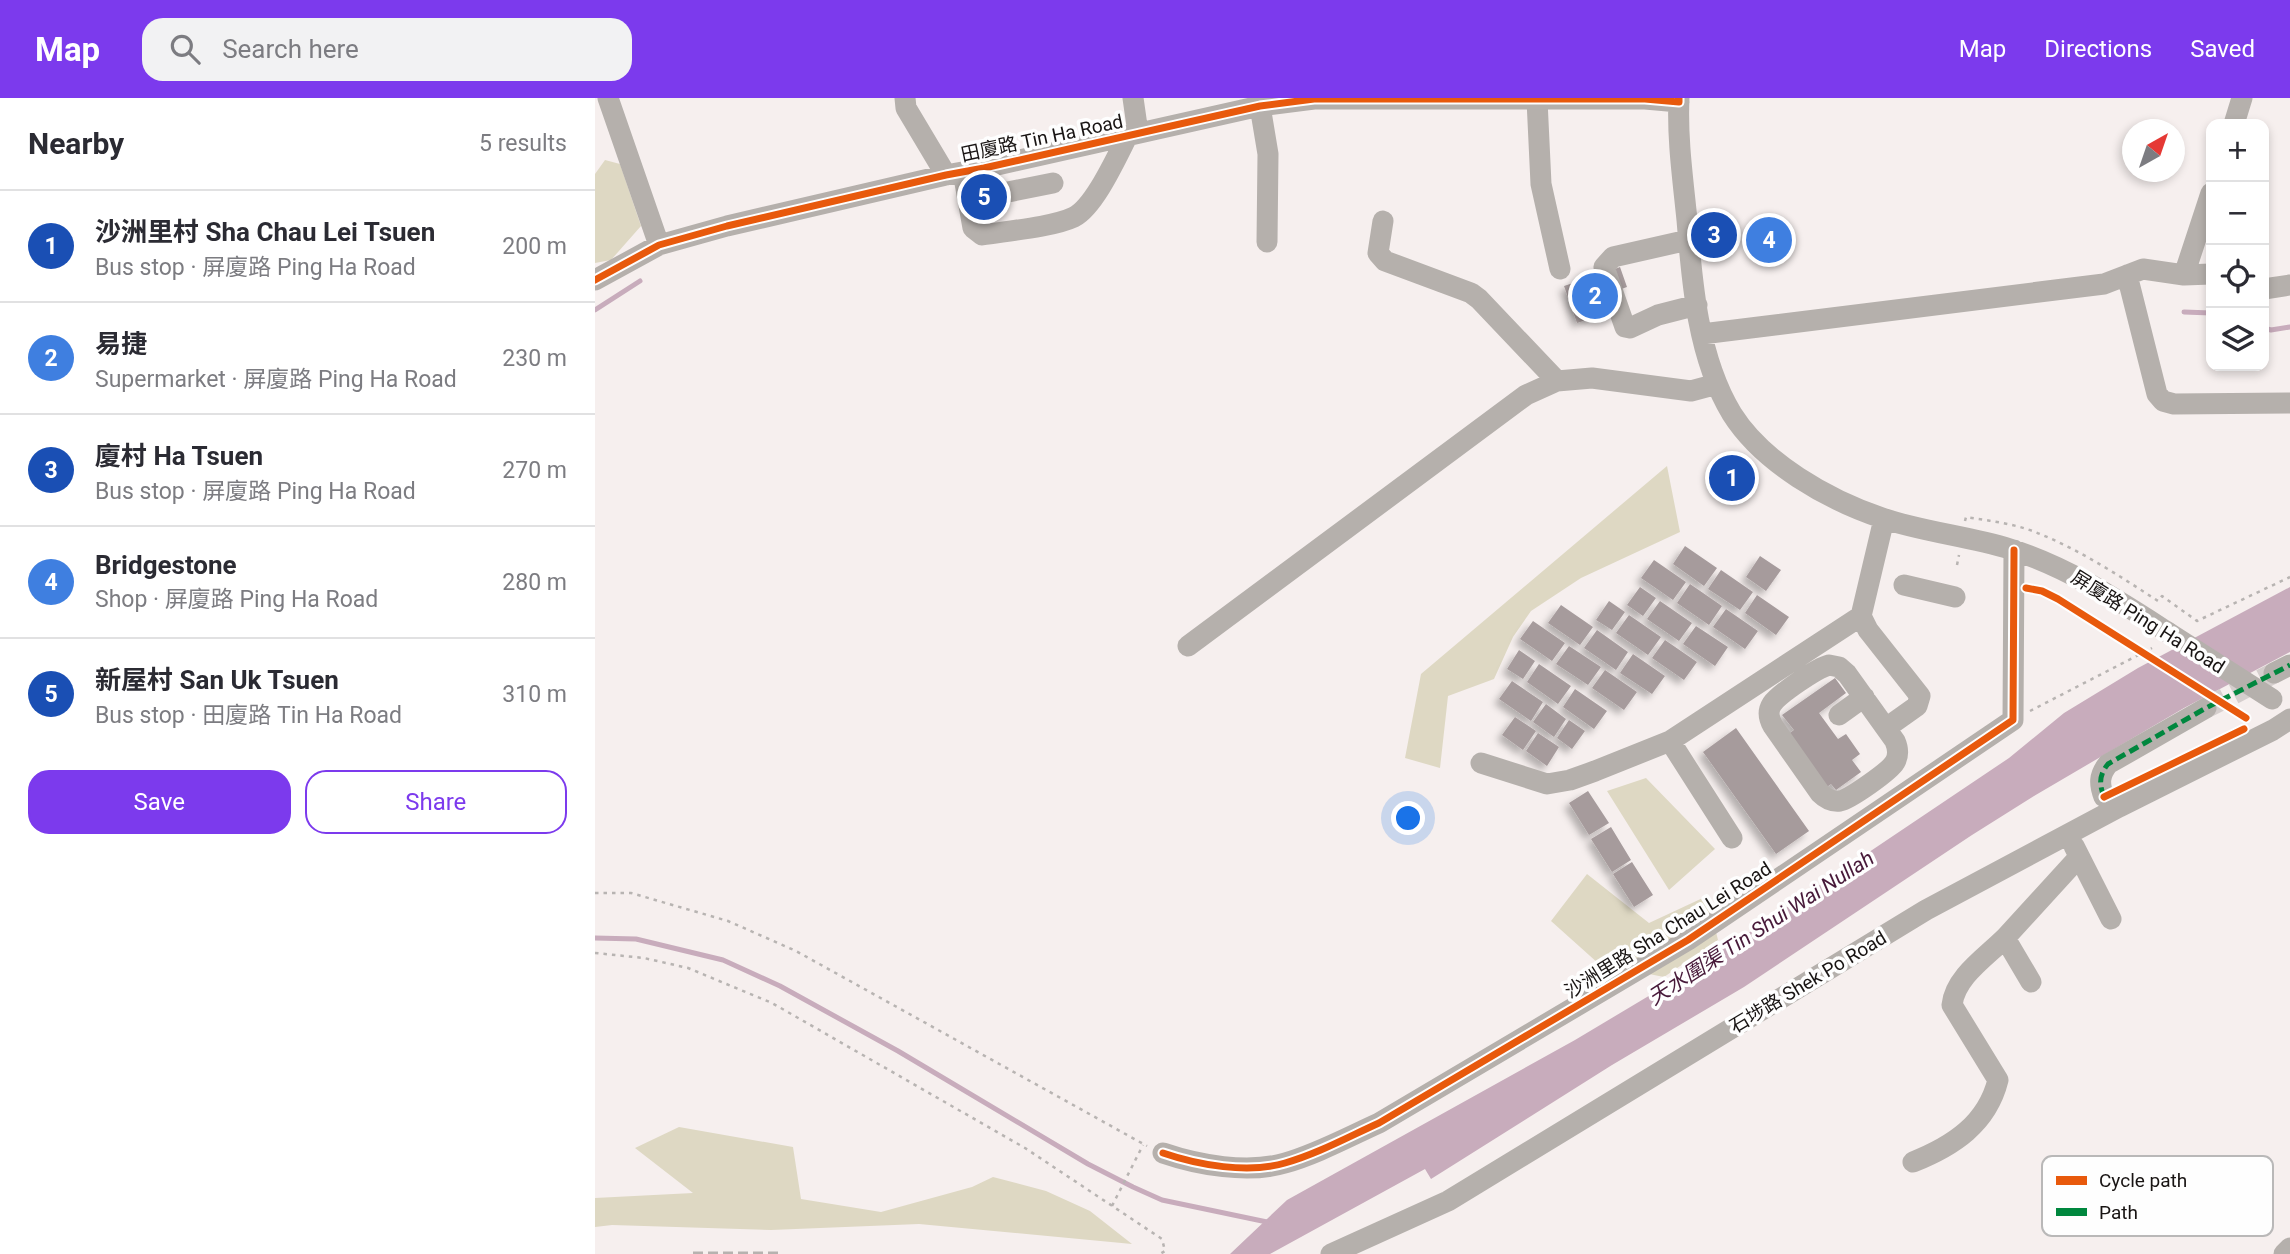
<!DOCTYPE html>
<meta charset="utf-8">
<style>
body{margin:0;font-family:Roboto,"Noto Sans SC",sans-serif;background:#f2f2f3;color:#2b2b33}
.controls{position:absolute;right:21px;top:21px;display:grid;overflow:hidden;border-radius:14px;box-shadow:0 4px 10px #0003}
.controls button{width:63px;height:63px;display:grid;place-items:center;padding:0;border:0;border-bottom:2px solid #e1e1e2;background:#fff;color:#2b2b33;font:35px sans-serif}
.compass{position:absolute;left:1527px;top:21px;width:63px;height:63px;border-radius:50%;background:#fff;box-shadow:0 4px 10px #0003;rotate:40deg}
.you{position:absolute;left:814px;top:721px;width:24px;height:24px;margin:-18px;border:5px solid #fff;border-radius:50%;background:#1a73e8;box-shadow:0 0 0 10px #1a73e833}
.badge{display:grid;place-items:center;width:46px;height:46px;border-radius:50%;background:#7c3aed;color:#fff;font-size:23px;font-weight:700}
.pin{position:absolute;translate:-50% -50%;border:4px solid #fff;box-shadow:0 2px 7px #0006}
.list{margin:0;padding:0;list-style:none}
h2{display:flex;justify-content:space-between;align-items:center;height:91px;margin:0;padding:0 28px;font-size:30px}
h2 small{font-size:23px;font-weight:400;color:#7c7c81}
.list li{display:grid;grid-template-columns:46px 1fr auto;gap:21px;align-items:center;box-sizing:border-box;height:112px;padding:0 28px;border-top:2px solid #e1e1e2}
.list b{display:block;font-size:26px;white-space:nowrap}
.list p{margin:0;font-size:23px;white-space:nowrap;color:#7c7c81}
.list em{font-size:23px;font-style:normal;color:#7c7c81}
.actions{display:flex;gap:14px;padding:21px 28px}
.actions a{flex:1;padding:16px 0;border:2px solid #7c3aed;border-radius:21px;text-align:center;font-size:24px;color:#7c3aed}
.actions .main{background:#7c3aed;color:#fff}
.icon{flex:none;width:38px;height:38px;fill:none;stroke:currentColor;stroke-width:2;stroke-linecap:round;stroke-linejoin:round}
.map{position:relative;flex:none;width:1695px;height:1156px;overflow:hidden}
header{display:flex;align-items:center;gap:42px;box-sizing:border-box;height:98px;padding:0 35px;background:#7c3aed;color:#fff}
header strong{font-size:33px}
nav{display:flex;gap:38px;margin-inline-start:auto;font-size:24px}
.search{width:490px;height:63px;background:#f2f2f3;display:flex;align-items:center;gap:18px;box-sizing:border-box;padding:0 24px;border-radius:21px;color:#7c7c81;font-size:26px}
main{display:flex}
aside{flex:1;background:#fff}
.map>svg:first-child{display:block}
.green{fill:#ded8c3}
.water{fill:#c8acbc}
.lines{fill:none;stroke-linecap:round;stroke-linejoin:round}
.stream{stroke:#c8acbc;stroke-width:5}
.building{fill:#a69b9c;filter:url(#shadow)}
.minor-tunnel{stroke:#d5cecd;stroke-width:21;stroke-dasharray:21 10;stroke-linecap:butt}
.path{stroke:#b8b4b2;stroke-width:2.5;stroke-dasharray:3.5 5;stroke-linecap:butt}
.minor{stroke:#b5b0ac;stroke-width:21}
.rail{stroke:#b6b2af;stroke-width:5;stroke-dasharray:10 5;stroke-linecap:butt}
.minor-bridge{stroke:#b5b0ac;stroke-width:21}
.quiet{stroke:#00873e;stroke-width:5;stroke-dasharray:10 5;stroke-linecap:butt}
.cycleway-casing{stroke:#fefefe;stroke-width:11}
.cycleway{stroke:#e8590c;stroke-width:7}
.labels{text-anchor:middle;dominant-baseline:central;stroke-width:7;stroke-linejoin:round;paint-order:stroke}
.street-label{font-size:19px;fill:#181413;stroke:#fefefe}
.water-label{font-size:21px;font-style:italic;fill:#471939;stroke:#fefefe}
.key{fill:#fefefe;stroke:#b9b8b8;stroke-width:2}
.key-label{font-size:19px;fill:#181413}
</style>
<header>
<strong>Map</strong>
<div class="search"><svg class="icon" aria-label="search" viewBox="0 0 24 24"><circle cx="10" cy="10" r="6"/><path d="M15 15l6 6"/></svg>Search here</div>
<nav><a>Map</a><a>Directions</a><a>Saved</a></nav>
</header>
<main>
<aside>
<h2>Nearby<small>5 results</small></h2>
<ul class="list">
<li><span class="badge" style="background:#1a4fb4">1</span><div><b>沙洲里村 Sha Chau Lei Tsuen</b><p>Bus stop · 屏廈路 Ping Ha Road</p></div><em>200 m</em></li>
<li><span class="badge" style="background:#3f7fe0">2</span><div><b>易捷</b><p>Supermarket · 屏廈路 Ping Ha Road</p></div><em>230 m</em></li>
<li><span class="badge" style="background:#1a4fb4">3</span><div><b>廈村 Ha Tsuen</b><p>Bus stop · 屏廈路 Ping Ha Road</p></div><em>270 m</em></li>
<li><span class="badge" style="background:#3f7fe0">4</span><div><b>Bridgestone</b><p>Shop · 屏廈路 Ping Ha Road</p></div><em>280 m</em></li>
<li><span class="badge" style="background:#1a4fb4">5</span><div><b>新屋村 San Uk Tsuen</b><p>Bus stop · 田廈路 Tin Ha Road</p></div><em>310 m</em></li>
</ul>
<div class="actions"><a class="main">Save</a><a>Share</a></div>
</aside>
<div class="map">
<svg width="1695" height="1156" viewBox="0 0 1695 1156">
<defs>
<filter id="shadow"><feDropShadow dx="-5" dy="5" stdDeviation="3.5" flood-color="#0004"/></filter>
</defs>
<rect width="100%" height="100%" fill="#f6efee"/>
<!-- green -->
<path class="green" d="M 10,62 L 25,66 L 46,128 L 16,162 L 0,165 L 0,76 Z
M 1072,368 L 1085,434 L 986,480 L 936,513 L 918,539 L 899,581 L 853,598 L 845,670 L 810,660 L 826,576 Z
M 1051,680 L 1120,751 L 1074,792 L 1012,693 Z
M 992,776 L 1054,825 L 1112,798 L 1123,842 L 1069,879 L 1004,866 L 956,823 Z
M 84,1029 L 198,1049 L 206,1101 L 286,1114 L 377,1089 L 398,1079 L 451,1093 L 495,1113 L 537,1146 L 324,1126 L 176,1132 L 17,1127 L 0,1129 L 0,1100 L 98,1095 L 40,1050 Z"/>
<!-- water -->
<path class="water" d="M 1695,489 L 1695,554 L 1589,610 L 1439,698 L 1377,737 L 1149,889 L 1017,967 L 836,1081 L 830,1071 L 675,1156 L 635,1156 L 692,1102 L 980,942 L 1057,896 L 1146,840 L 1414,660 L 1469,615 L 1543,570 Z"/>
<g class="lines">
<!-- stream -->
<path class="stream" d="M 0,212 L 45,183
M 1589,214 L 1616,215
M 1669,230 L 1676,232 L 1695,229
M 0,840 L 41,841 L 128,862 L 185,888 L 303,953 L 493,1066 L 538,1089 L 567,1102 L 672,1124"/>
</g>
<!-- building -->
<path class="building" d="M 1025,169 L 1032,189 L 1015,195 L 1018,203 L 997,211 L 995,206 L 992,207 L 997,220 L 982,225 L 969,188 L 984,183 L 988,194 L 990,193 L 989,188 L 1012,181 L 1010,175 Z
M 1090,448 L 1122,470 L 1109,488 L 1078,466 Z
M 1165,458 L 1186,472 L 1171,493 L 1151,479 Z
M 1059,462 L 1091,484 L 1078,502 L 1046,480 Z
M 1126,472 L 1158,494 L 1145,512 L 1113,491 Z
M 1095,486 L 1127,508 L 1114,527 L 1082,505 Z
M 1045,489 L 1061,500 L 1048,518 L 1032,507 Z
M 1162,497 L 1194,519 L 1181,537 L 1150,515 Z
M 1014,503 L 1030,514 L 1017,532 L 1001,522 Z
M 1065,503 L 1097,525 L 1084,543 L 1052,521 Z
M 966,507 L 998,529 L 985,547 L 953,525 Z
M 1131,511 L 1163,533 L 1150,551 L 1118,529 Z
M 1034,517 L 1066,539 L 1053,557 L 1021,535 Z
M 938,523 L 970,545 L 957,563 L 925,541 Z
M 1101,528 L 1133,549 L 1120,568 L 1088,546 Z
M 1002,532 L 1033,554 L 1021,572 L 989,550 Z
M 1070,542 L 1102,564 L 1089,582 L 1057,560 Z
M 974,548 L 1006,569 L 993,587 L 961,566 Z
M 924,552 L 940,563 L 928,581 L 912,571 Z
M 1038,556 L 1070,578 L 1057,596 L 1025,575 Z
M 944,566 L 976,588 L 963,606 L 932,584 Z
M 1010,572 L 1042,594 L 1029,612 L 997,590 Z
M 1240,580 L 1251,595 L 1224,615 L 1243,641 L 1251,636 L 1265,656 L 1257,662 L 1266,674 L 1241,692 L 1236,686 L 1229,691 L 1192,637 L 1199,632 L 1187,617 Z
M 917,583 L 948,604 L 936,623 L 904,601 Z
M 980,591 L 1012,613 L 999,631 L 968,609 Z
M 951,606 L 971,621 L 959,639 L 938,624 Z
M 920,619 L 941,633 L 928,652 L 907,637 Z
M 974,622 L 990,633 L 977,651 L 962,640 Z
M 1141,630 L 1214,733 L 1181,756 L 1108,654 Z
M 943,635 L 964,649 L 952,668 L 931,653 Z
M 993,693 L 1014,725 L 994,737 L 974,705 Z
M 1016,729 L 1036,762 L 1017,774 L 996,741 Z
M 1037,764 L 1058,797 L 1039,809 L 1018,776 Z"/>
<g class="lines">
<!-- minor-tunnel -->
<path class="minor-tunnel" d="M 1611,610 L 1679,575"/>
<!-- path -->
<path class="path" d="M 1370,423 L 1371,419 C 1396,423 1422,426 1445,436 C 1487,453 1526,479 1563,503 L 1567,498 L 1602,523 L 1695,479
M 1362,467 L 1364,457
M 1435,613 L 1557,550
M 0,795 L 36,795 L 133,823 L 201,853 L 552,1048
M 0,855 L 49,860 L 93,870 L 177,905 L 430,1050 L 567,1141 L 570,1153 L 565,1156
M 517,1108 L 548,1047"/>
<!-- minor -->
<path class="minor" d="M 13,0 L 64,147
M 310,0 L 311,10 L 351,77
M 538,0 L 543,35
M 1084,0 C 1082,40 1088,82 1092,122 C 1097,186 1103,260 1137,316 C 1168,365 1233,402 1287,420 C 1328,434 1373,438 1415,451 C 1473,469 1524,503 1574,535
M 942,2 L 946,86 L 965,171
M 665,8 L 673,56 L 672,144
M 1639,26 L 1647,0
M 368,74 L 378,130 L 387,137 C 412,133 458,129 479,119 C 500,108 522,58 533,37
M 373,102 L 458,85
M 788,123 L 783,155 L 790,163 L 876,195 L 884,201 L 962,283
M 1093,142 L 1018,159 L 1009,169 L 1030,229 L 1035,230 L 1063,217 L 1102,207
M 1532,177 L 1562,296 L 1568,303 L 1579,306 L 1695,305
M 1589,177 L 1616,95
M 0,182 L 64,147 L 132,128 L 351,77 L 389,70 L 665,8 L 719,1 L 1050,1 L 1084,4
M 1669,191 L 1695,187
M 1107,236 L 1509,186 L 1548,171 L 1589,177 L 1616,176
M 1309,487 L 1360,499
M 1266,518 L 1273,532 L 1325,598 L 1322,608 L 1291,630
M 593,548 L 931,297 L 962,283 L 997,280 L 1096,293 L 1122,286
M 1234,567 L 1244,569 L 1252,576 L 1300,643 C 1303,650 1304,657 1300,664 C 1295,673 1255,701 1245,703 C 1237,704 1231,701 1225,695 L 1178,628 C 1174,621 1172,614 1177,606 C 1184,596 1222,570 1234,567 Z
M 1679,575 L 1695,567
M 1244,617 L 1269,599
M 1075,643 L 1137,740
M 886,665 L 952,686 L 975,682 L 1000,673 L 1075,643 L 1266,518 L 1289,421
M 1509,699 C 1504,686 1504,677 1513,666 L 1611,610
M 1479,748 L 1516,821
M 1436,884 L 1410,840 L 1484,759
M 568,1055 C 603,1067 653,1076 690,1065 C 722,1056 753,1039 784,1025 L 1093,842 L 1418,622 L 1419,452
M 1318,1064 C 1358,1048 1392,1026 1403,982 L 1357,907 C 1360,879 1391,859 1410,840
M 736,1156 L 853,1103 L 1331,812 L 1524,709 L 1678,632 L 1695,621
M 1689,1156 L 1695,1150"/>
<!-- rail -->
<path class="rail" d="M 98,1156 L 188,1156"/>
<!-- minor-bridge -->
<path class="minor-bridge" d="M 1574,535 L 1677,601"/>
<!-- quiet -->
<path class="quiet" d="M 1509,699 C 1504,686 1504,677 1513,666 L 1611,610 L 1695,567"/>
<!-- cycleway casing -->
<g class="cycleway-casing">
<path id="cycleway" d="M 0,182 L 64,147 L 132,128 L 351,77 L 389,70 L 665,8 L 719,1 L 1050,1 L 1084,4 L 1084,0
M 1431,490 L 1447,493 L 1463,501 L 1651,620
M 1509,699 L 1649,631
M 568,1055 C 603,1067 653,1076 690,1065 C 722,1056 753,1039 784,1025 L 1093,842 L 1418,622 L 1419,452"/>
</g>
<!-- cycleway -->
<use href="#cycleway" class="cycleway"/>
</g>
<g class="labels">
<!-- street labels -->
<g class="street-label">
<text transform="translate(447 40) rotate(-12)">田廈路 Tin Ha Road</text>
<text transform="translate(1553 524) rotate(32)">屏廈路 Ping Ha Road</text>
<text transform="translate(1073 832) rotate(-32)">沙洲里路 Sha Chau Lei Road</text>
<text transform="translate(1213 884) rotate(-31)">石埗路 Shek Po Road</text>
</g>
<!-- water labels -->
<g class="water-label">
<text transform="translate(1166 830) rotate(-33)">天水圍渠 Tin Shui Wai Nullah</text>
</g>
</g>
<!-- legend -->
<rect x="1447" y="1058" width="231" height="80" rx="10" class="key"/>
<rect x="1461" y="1078" width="31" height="9" fill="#e8590c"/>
<rect x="1461" y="1110" width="31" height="8" fill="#00873e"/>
<g class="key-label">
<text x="1504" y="1089">Cycle path</text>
<text x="1504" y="1121">Path</text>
</g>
</svg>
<div class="controls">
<button>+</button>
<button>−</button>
<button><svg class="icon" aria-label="locate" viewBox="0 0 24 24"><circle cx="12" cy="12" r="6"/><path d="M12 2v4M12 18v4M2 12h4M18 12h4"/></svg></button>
<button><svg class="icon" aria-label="layers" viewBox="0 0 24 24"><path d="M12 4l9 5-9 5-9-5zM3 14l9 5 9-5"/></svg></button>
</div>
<svg class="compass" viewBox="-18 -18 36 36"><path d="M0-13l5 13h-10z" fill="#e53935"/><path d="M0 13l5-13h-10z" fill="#7c7c81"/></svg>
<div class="you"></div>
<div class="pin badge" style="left:1137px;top:380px;background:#1a4fb4">1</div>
<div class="pin badge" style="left:1000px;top:198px;background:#3f7fe0">2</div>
<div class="pin badge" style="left:1119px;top:137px;background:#1a4fb4">3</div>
<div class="pin badge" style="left:1174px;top:142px;background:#3f7fe0">4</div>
<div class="pin badge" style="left:389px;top:99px;background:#1a4fb4">5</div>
</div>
</main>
